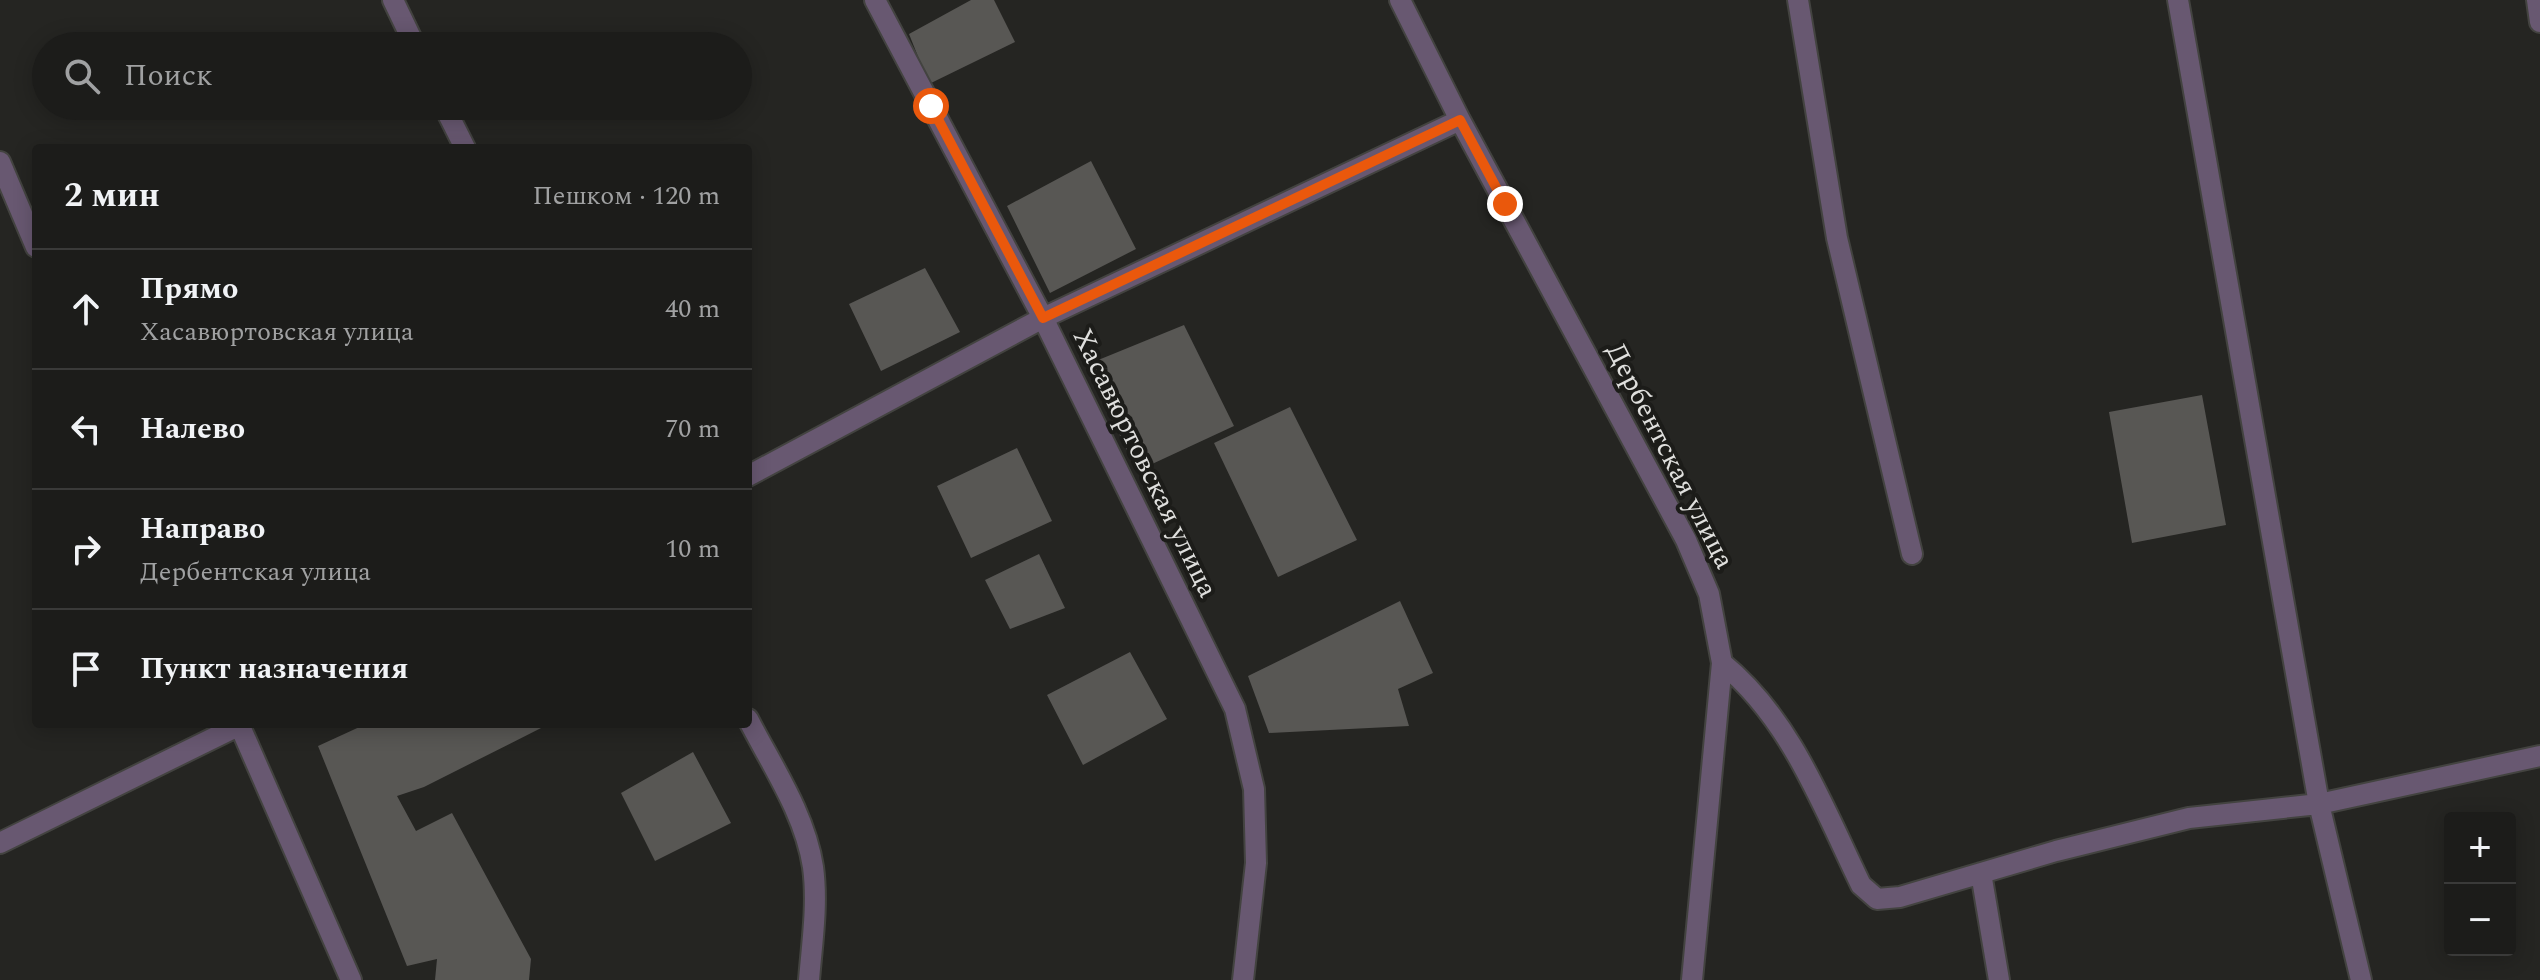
<!DOCTYPE html>
<html lang="ru">
<meta charset="utf-8">
<style>
body{margin:0;font-family:Spectral,serif;background:#292927;color:#f1f3f6}
.controls{position:absolute;right:24px;bottom:24px;display:grid;overflow:hidden;border-radius:8px;box-shadow:0 4px 20px #0003}
.controls button{width:72px;height:72px;display:grid;place-items:center;padding:0;border:0;border-bottom:2px solid #3a3a39;background:#1c1c1a;color:#f1f3f6;font:40px sans-serif}
.stop{position:absolute;width:24px;height:24px;margin:-18px;border:6px solid #ea580c;border-radius:50%;background:#fff}
.stop.end{background:#ea580c;border-color:#fff;box-shadow:0 2px 8px #0008}
.list{margin:0;padding:0;list-style:none}
h2{display:flex;justify-content:space-between;align-items:center;height:104px;margin:0;padding:0 32px;font-size:34px}
h2 small{font-size:26px;font-weight:400;color:#a0a1a2}
.list li{display:grid;grid-template-columns:52px 1fr auto;gap:24px;align-items:center;box-sizing:border-box;height:120px;padding:0 32px;border-top:2px solid #3a3a39}
.list b{display:block;font-size:30px;white-space:nowrap}
.list p{margin:0;font-size:26px;white-space:nowrap;color:#a0a1a2}
.list em{font-size:26px;font-style:normal;color:#a0a1a2}
.icon{flex:none;width:44px;height:44px;fill:none;stroke:currentColor;stroke-width:2;stroke-linecap:round;stroke-linejoin:round}
.map{position:relative;flex:none;width:2540px;height:980px;overflow:hidden}
.search{position:absolute;background:#1c1c1a;box-shadow:0 4px 20px #0003;left:32px;top:32px;width:720px;height:88px;display:flex;align-items:center;gap:20px;box-sizing:border-box;padding:0 28px;border-radius:44px;color:#a0a1a2;font-size:30px}
.panel{position:absolute;background:#1c1c1a;box-shadow:0 4px 20px #0003;left:32px;top:144px;width:720px;height:584px;border-radius:8px}
.map>svg:first-child{display:block}
.building{fill:#585754}
.lines{fill:none;stroke-linecap:round;stroke-linejoin:round}
.minor-casing{stroke:#434340;stroke-width:24}
.minor{stroke:#685871;stroke-width:20}
.route{stroke:#ea580c;stroke-width:10}
.labels{text-anchor:middle;dominant-baseline:central;stroke-width:8;stroke-linejoin:round;paint-order:stroke}
.street-label{font-size:28px;fill:#e0e0de;stroke:#1c1c19}
</style>
<div class="map">
<svg width="2540" height="980" viewBox="0 0 2540 980">
<rect width="100%" height="100%" fill="#252522"/>
<!-- building -->
<path class="building" d="M 971,0 L 994,0 L 1015,42 L 929,84 L 909,34 Z
M 1091,161 L 1136,249 L 1050,293 L 1007,206 Z
M 925,268 L 960,332 L 881,371 L 849,304 Z
M 1184,325 L 1234,426 L 1137,471 L 1086,365 Z
M 2202,395 L 2226,525 L 2132,543 L 2109,412 Z
M 1290,407 L 1357,540 L 1278,577 L 1214,443 Z
M 1017,448 L 1052,521 L 971,558 L 937,486 Z
M 1039,554 L 1065,608 L 1010,629 L 985,580 Z
M 1400,601 L 1433,673 L 1398,689 L 1409,726 L 1269,733 L 1248,676 Z
M 1130,652 L 1167,719 L 1083,765 L 1047,695 Z
M 366,724 L 549,724 L 424,787 L 397,796 L 416,831 L 452,813 L 531,959 L 529,980 L 435,980 L 437,959 L 407,966 L 318,746 Z
M 693,752 L 731,823 L 655,861 L 621,793 Z"/>
<g class="lines">
<!-- minor casing -->
<g class="minor-casing">
<path id="minor" d="M 393,0 L 415,46
M 875,0 L 1043,318 L 1235,709 L 1254,789 L 1256,863 L 1243,980
M 1400,0 L 1460,120 L 1686,540 L 1709,594 L 1722,663 L 1692,980
M 1798,0 L 1837,238 L 1912,554
M 2178,0 L 2319,804 L 2361,980
M 2537,0 L 2540,22
M 444,106 L 465,148
M 0,162 L 36,247
M 748,476 L 1043,318 L 1460,120
M 1722,663 C 1791,719 1823,807 1861,885 L 1877,899 L 1900,897 L 2056,851 L 2189,818 L 2319,804 L 2540,756
M 748,719 C 772,766 805,814 813,867 C 818,904 812,943 809,980
M 239,724 L 351,980
M 0,843 L 242,724
M 1981,873 L 1999,980"/>
</g>
<!-- minor -->
<use href="#minor" class="minor"/>
</g>
<g class="lines">
<!-- route -->
<path class="route" d="M 931,106 L 1043,318 L 1460,120 L 1505,204"/>
</g>
<g class="labels">
<!-- street labels -->
<g class="street-label">
<text transform="translate(1670 456) rotate(63)">Дербентская улица</text>
<text transform="translate(1145 463) rotate(64)">Хасавюртовская улица</text>
</g>
</g>
</svg>
<div class="controls">
<button>+</button>
<button>−</button>
</div>
<div class="stop" style="left:931px;top:106px"></div>
<div class="stop end" style="left:1505px;top:204px"></div>
<div class="search"><svg class="icon" aria-label="search" viewBox="0 0 24 24"><circle cx="10" cy="10" r="6"/><path d="M15 15l6 6"/></svg>Поиск</div>
<section class="panel">
<h2>2 мин<small>Пешком · 120 m</small></h2>
<ul class="list">
<li><svg class="icon" aria-label="ahead" viewBox="0 0 24 24"><path d="M12 20V5M6 11l6-6 6 6"/></svg><div><b>Прямо</b><p>Хасавюртовская улица</p></div><em>40 m</em></li>
<li><svg class="icon" aria-label="left" viewBox="0 0 24 24"><path d="M17 20v-9H6M10 6l-5 5 5 5"/></svg><div><b>Налево</b></div><em>70 m</em></li>
<li><svg class="icon" aria-label="right" viewBox="0 0 24 24"><path d="M7 20v-9h11M14 6l5 5-5 5"/></svg><div><b>Направо</b><p>Дербентская улица</p></div><em>10 m</em></li>
<li><svg class="icon" aria-label="arrive" viewBox="0 0 24 24"><path d="M6 21V4h12l-3 4 3 4H6"/></svg><div><b>Пункт назначения</b></div></li>
</ul>
</section>
</div>
